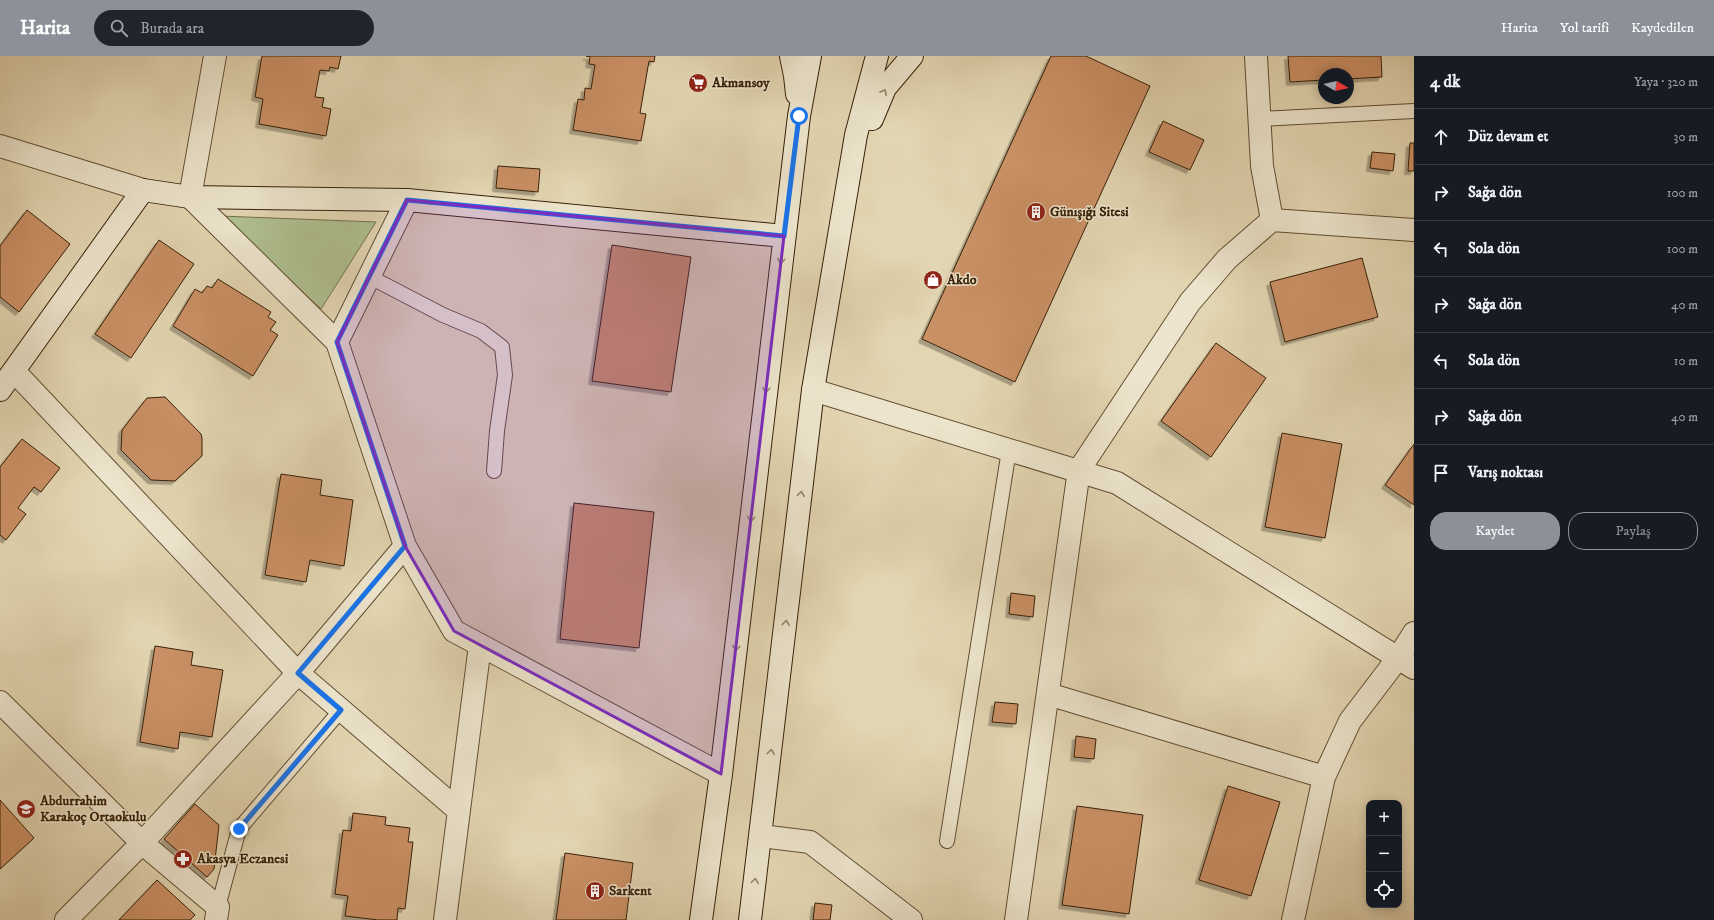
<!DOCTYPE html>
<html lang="tr">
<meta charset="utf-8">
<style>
body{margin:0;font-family:"IM FELL DW Pica",serif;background:#20242c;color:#f1f3f6}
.controls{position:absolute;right:12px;bottom:12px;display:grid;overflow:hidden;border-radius:8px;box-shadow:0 2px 10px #0003}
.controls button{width:36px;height:36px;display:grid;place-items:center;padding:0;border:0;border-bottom:1px solid #363941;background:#171b24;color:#f1f3f6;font:20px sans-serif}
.compass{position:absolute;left:1318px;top:12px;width:36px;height:36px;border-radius:50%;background:#171b24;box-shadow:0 2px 10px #0003;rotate:99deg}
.stop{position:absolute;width:12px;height:12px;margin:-9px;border:3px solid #1a73e8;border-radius:50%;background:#fff}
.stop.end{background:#1a73e8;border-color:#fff;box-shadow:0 1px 4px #0008}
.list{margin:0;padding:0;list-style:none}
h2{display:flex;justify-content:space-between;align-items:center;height:52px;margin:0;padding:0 16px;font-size:17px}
h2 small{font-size:13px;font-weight:400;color:#9ea1a6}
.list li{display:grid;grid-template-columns:26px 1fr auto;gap:12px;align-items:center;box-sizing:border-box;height:56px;padding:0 16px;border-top:1px solid #363941}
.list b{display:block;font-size:15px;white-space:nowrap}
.list em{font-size:13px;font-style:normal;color:#9ea1a6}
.actions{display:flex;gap:8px;padding:12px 16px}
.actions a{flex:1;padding:9px 0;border:1px solid #8c9099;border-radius:16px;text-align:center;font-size:14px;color:#8c9099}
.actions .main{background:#8c9099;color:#fff}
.icon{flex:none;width:22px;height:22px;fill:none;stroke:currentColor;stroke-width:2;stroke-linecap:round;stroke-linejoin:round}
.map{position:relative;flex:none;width:1414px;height:864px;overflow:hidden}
header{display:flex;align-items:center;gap:24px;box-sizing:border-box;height:56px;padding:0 20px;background:#8c9099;color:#fff}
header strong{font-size:19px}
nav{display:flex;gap:22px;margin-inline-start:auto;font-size:14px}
.search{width:280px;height:36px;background:#20242c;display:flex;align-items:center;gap:10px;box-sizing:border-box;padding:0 14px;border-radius:22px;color:#9ea1a6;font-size:15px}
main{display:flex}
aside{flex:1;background:#171b24}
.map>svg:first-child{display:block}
.green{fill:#afbe8e;stroke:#73704b}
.building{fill:#ca9065;stroke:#372108;filter:url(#shadow)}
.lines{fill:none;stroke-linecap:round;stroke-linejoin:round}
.lane-casing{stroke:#624e32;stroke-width:16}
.street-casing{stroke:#624e32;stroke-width:24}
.secondary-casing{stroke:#372108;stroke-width:24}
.lane{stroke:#ece4cc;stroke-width:14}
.street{stroke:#ece4cc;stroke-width:22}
.secondary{stroke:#ece4cc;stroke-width:22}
.oneway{stroke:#92826a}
.route{stroke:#1a73e8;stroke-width:5}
.marked{fill:#7b2cbf;fill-opacity:0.2;stroke:#7b2cbf;stroke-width:3;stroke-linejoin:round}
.labels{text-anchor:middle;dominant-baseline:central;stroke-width:3;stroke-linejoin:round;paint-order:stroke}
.poi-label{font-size:14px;font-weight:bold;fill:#372108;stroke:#ece4cc;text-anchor:start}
</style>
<header>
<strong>Harita</strong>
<div class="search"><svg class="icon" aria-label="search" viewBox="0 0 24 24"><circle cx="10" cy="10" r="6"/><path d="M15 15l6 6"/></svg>Burada ara</div>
<nav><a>Harita</a><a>Yol tarifi</a><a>Kaydedilen</a></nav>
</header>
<main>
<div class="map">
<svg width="1414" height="864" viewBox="0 0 1414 864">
<defs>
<filter id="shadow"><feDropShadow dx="-3.5" dy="3.5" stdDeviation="0" flood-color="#0004"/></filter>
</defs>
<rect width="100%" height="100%" fill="#e2d5b1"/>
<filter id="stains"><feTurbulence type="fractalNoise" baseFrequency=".005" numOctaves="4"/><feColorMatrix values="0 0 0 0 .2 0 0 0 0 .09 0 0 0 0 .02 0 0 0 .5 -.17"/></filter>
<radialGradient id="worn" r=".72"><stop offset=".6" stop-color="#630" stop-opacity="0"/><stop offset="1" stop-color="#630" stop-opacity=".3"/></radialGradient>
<!-- green -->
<path class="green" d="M 220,160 L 376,166 L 321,253 Z"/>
<!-- building -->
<path class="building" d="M 262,0 L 341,0 L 338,13 L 330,11 L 329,15 L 320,14 L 315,41 L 324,42 L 322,51 L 331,53 L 326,80 L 259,68 L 263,43 L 255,41 Z
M 586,0 L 655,0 L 654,6 L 649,5 L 640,57 L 646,58 L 641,85 L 573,74 L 578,43 L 584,44 L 585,32 L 591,33 L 595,9 L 589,8 L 590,1 Z
M 1051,0 L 1086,0 L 1150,30 L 1015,326 L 922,283 Z
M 1288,0 L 1381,0 L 1382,21 L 1348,23 L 1348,18 L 1324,18 L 1324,24 L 1290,26 Z
M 1163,65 L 1204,84 L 1190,114 L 1149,96 Z
M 1410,87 L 1414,87 L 1414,115 L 1408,115 Z
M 1372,96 L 1395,98 L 1393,115 L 1370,112 Z
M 498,110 L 540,113 L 538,136 L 496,132 Z
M 27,154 L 70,188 L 19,256 L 0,241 L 0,190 Z
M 159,184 L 194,208 L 131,302 L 95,278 Z
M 612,189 L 691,201 L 671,336 L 592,325 Z
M 1362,202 L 1378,261 L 1285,286 L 1270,226 Z
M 218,223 L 271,256 L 268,261 L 276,266 L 270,274 L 278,279 L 253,320 L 173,270 L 195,233 L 202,237 L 207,230 L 212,232 Z
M 1216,287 L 1266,322 L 1211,401 L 1161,365 Z
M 165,341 L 201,378 L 202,382 L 202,400 L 175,425 L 151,424 L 121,394 L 122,374 L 147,342 Z
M 1282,377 L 1342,388 L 1325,482 L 1265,471 Z
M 22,383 L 60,412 L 41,436 L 34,431 L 18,452 L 26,458 L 6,484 L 0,479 L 0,411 Z
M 1414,388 L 1414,449 L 1385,429 Z
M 281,418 L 322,424 L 320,439 L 353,444 L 344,510 L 310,504 L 306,526 L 265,519 Z
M 574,447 L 654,456 L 639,592 L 560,583 Z
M 1011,537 L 1035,540 L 1033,561 L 1009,558 Z
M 155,590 L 193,596 L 191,609 L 223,614 L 212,681 L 180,676 L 178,693 L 140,686 Z
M 995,646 L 1018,648 L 1016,668 L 992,666 Z
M 1076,680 L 1096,683 L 1094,703 L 1074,701 Z
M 1228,730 L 1280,746 L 1251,840 L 1199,824 Z
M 0,744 L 34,782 L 0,813 Z
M 195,748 L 219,769 L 214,813 L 207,821 L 164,783 Z
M 1077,750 L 1143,759 L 1129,858 L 1062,849 Z
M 353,757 L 386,761 L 385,769 L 410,772 L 408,786 L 413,786 L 405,853 L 398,852 L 397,864 L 378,864 L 345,860 L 348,840 L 335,838 L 343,774 L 351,775 Z
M 565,797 L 633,807 L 626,864 L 556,864 Z
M 157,824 L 195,859 L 190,864 L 119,864 Z
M 815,847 L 832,849 L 830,864 L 813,864 Z"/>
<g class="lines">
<!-- lane casing -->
<g class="lane-casing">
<path id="lane" d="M 1259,63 L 1414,55
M 370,221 L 443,259 L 481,275 L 502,291 L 505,319 L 497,375 L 494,415
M 947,785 L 1009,394
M 218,851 L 239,773 L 341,654"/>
</g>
<!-- street casing -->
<g class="street-casing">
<path id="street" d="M 215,0 L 190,141 L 337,286
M 1256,0 L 1262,110 L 1272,164
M 0,90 L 143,134
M 407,144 L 337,286 L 405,490 L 454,575 L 721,718
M 14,315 L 298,617 L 458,754
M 813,334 L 1117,427 L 1414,612
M 1048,638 L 1324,721
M 0,646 L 142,787 L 218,851 L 216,864
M 761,780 L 810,786 L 911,864
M 66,864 L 142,787 L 298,617 L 405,490
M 445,864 L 480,589
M 1016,864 L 1079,414 L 1190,246 L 1227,203 L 1272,164 L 1414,174
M 1293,864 L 1324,721 L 1350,665 L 1398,602 L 1414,577"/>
</g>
<!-- secondary casing -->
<g class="secondary-casing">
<path id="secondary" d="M 791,0 L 795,20 L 797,38
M 872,63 L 885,32 L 912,0
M 0,334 L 143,134 L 190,141 L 407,144 L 784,180
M 701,864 L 721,718 L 799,60 L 810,0
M 750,864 L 813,334 L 856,79 L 877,0"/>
</g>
<!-- lane -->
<use href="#lane" class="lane"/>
<!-- street -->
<use href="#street" class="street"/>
<!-- secondary -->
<use href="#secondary" class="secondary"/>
</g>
<!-- one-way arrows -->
<defs><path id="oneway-chevron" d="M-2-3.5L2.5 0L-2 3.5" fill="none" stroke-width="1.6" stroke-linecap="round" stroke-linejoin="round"/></defs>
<g class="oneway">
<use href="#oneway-chevron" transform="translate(884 36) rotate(-62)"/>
<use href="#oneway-chevron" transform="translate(781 205) rotate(97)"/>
<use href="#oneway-chevron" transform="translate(766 334) rotate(97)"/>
<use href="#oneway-chevron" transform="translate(801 438) rotate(-83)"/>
<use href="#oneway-chevron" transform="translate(751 463) rotate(97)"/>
<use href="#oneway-chevron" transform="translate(786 567) rotate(-83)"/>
<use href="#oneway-chevron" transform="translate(736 592) rotate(97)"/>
<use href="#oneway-chevron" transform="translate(771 696) rotate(-83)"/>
<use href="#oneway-chevron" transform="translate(755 825) rotate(-82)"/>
</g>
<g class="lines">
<!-- route -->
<path class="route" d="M 239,773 L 341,654 L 298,617 L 405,490 L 337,286 L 407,144 L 784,180 L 799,60"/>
</g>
<!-- marked area -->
<path class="marked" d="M 407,144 L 784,180 L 721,718 L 454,575 L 405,490 L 337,286 Z"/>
<!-- icons -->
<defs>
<g id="supermarket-disc" transform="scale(1)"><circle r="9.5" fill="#8f2418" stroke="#ece4cc"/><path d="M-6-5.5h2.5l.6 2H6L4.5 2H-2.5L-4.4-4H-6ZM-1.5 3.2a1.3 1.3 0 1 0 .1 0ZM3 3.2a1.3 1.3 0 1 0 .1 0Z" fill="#fff"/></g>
<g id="building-disc" transform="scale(1)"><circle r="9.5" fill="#8f2418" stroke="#ece4cc"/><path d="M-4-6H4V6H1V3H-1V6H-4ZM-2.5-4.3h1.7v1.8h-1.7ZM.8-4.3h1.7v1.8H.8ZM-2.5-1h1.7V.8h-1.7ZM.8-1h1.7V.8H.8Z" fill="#fff"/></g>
<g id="shop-disc" transform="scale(1)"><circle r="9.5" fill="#8f2418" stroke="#ece4cc"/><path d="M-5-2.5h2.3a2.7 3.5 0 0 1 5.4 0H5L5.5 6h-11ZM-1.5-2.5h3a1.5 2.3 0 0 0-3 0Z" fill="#fff"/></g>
<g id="school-disc" transform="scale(1)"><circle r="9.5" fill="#8f2418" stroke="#ece4cc"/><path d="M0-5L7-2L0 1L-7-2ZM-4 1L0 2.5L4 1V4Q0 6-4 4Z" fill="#fff"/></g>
<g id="pharmacy-disc" transform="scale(1)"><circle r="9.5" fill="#8f2418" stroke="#ece4cc"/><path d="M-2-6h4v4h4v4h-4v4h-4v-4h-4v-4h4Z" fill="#fff"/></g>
</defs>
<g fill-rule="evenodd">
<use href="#supermarket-disc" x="698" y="27"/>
<use href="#building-disc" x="1036" y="156"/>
<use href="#shop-disc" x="933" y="224"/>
<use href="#school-disc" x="26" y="753"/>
<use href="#pharmacy-disc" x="183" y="803"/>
<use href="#building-disc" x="595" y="835"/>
</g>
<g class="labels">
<!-- poi labels -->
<g class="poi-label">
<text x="712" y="27">Akmansoy</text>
<text x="1050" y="156">Günışığı Sitesi</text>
<text x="947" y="224">Akdo</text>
<text x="40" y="745">Abdurrahim<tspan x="40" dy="16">Karakoç Ortaokulu</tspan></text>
<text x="197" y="803">Akasya Eczanesi</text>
<text x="609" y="835">Sarkent</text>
</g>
</g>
<rect width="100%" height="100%" filter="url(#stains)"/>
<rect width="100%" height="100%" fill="url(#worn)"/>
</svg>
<div class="controls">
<button>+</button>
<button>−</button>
<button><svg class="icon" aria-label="locate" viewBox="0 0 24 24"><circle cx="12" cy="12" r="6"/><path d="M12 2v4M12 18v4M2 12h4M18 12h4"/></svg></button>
</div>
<svg class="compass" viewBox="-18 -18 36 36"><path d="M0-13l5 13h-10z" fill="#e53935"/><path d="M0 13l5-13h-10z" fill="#9ea1a6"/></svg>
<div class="stop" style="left:799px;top:60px"></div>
<div class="stop end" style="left:239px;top:773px"></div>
</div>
<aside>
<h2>4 dk<small>Yaya · 320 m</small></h2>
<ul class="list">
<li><svg class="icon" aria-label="ahead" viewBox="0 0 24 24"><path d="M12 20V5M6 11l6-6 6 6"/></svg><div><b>Düz devam et</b></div><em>30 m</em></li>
<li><svg class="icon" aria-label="right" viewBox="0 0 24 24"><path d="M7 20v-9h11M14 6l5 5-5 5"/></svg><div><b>Sağa dön</b></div><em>100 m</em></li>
<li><svg class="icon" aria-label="left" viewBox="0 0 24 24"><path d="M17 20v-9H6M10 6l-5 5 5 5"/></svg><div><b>Sola dön</b></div><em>100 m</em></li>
<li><svg class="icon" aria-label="right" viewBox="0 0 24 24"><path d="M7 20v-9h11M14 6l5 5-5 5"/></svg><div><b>Sağa dön</b></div><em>40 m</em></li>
<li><svg class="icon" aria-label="left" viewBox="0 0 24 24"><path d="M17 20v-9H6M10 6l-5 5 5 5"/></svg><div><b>Sola dön</b></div><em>10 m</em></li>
<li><svg class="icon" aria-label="right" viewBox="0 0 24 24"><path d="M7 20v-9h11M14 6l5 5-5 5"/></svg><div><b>Sağa dön</b></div><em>40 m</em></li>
<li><svg class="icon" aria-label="arrive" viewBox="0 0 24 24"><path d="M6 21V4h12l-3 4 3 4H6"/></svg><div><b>Varış noktası</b></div></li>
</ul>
<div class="actions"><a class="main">Kaydet</a><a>Paylaş</a></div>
</aside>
</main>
